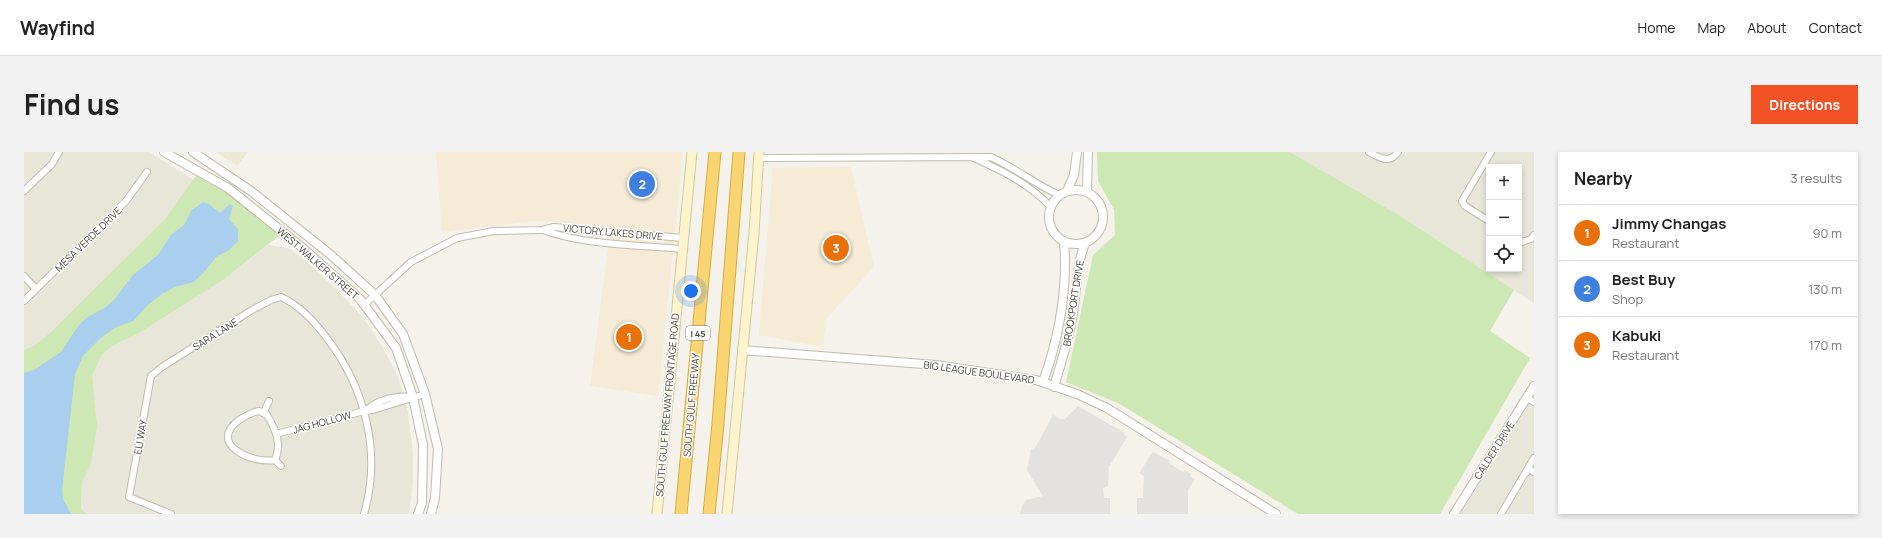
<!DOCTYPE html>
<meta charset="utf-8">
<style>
body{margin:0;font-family:Manrope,sans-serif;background:#f2f2f2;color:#222}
.controls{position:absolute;right:12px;top:12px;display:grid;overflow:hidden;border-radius:0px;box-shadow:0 2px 6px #0003}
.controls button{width:36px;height:36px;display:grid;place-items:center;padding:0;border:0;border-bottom:1px solid #e0e0e0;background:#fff;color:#222;font:20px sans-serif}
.you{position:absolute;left:667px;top:139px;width:14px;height:14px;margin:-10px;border:3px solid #fff;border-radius:50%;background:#1a73e8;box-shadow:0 0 0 6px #1a73e833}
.badge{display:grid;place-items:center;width:26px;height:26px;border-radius:50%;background:#f25224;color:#fff;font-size:13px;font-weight:700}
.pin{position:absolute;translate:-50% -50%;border:2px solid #fff;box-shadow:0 1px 4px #0006}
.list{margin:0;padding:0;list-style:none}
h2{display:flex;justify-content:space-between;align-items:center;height:52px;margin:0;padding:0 16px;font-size:17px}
h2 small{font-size:13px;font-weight:400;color:#767676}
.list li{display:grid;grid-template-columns:26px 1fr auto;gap:12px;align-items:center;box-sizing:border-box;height:56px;padding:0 16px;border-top:1px solid #e0e0e0}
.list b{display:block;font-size:15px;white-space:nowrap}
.list p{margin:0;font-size:13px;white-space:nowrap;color:#767676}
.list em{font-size:13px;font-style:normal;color:#767676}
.icon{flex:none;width:22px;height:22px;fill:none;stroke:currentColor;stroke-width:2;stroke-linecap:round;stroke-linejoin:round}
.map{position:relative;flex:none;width:1510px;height:362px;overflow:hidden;border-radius:0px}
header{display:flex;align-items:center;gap:24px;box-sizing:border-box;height:56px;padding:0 20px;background:#fff;border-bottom:1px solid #e0e0e0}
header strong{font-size:19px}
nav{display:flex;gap:22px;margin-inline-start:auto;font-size:14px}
.intro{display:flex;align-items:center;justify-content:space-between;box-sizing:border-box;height:96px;padding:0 24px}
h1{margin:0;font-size:28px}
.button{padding:10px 18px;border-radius:0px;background:#f25224;color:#fff;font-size:14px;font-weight:700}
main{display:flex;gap:24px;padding:0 24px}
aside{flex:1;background:#fff;border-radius:0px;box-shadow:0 2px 6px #0003}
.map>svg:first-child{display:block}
.residential{fill:#e8e5d9;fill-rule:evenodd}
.commercial{fill:#f5ebd7}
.education{fill:#ede8d5}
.green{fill:#cde7b5}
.parking{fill:#e4e2df}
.water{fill:#aaceee}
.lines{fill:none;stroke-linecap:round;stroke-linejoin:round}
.minor-casing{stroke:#c0bbad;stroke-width:8}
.tertiary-casing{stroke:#c0bbad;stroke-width:10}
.secondary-casing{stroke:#d3c89c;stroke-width:11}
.motorway-casing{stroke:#d8ab41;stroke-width:13}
.minor{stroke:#fff;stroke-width:6}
.tertiary{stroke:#fff;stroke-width:8}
.secondary{stroke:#fdf4cd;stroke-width:9}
.motorway{stroke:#f9d572;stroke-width:11}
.labels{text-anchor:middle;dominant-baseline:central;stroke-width:3;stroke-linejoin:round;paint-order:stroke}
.shield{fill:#fff;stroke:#807c74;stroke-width:1}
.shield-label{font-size:9px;font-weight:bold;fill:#494439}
.street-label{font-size:10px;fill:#494439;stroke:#fff}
</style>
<header>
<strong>Wayfind</strong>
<nav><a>Home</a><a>Map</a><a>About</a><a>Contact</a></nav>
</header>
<div class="intro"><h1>Find us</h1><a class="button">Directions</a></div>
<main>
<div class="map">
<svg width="1510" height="362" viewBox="0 0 1510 362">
<rect width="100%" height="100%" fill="#f5f2eb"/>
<!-- residential -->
<path class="residential" d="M 0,0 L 125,0 L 170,28 L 141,67 L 27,180 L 14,191 L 0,198 Z
M 1266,0 L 1510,0 L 1510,151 L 1378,65 ZM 1465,15 L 1495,15 L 1495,117 L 1465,117 Z
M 244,93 L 264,96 L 277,105 L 310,135 L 337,163 L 357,192 L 374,225 L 384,260 L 389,302 L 389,330 L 385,362 L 62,362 L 57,356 L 58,329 L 67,312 L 68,224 L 78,203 L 88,194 L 115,181 L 199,128 Z
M 1510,244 L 1510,362 L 1436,362 Z"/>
<!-- commercial -->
<path class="commercial" d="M 412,0 L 659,0 L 634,244 L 566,234 L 587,74 L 511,69 L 418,80 Z
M 827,15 L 850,115 L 802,167 L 799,195 L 735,183 L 749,16 Z"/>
<!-- education -->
<path class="education" d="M 192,0 L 224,0 L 213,14 Z"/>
<!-- green -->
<path class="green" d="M 1073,0 L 1266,0 L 1378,65 L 1490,138 L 1466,179 L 1506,206 L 1416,362 L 1274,362 L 1096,252 L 1042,230 L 1069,103 L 1091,83 L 1090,58 L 1074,29 Z
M 174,21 L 201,38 L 257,82 L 199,128 L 115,181 L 88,194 L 78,203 L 68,224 L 73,275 L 67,312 L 58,330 L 57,356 L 62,362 L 0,362 L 0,198 L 14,191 L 27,180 L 141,67 Z"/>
<!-- parking -->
<path class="parking" d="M 1054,254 L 1101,281 L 1100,283 L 1103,285 L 1085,315 L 1084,335 L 1079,336 L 1080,346 L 1086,346 L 1086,362 L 996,362 L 998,354 L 1002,348 L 1019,344 L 1003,318 L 1007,297 L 1011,296 L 1029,263 L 1036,267 L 1041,267 Z
M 1129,300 L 1146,309 L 1145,311 L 1159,320 L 1161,318 L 1167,322 L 1166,324 L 1171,327 L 1164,338 L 1164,362 L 1113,362 L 1113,346 L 1119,346 L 1120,324 L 1115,321 Z"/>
<!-- water -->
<path class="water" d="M 179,50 L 185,52 L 196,61 L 206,52 L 209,54 L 205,67 L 214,78 L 214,89 L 205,98 L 192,105 L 180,120 L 170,130 L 151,135 L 138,142 L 125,152 L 109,169 L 90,176 L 78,185 L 59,204 L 51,222 L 38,338 L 39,347 L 47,362 L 0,362 L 0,221 L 10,218 L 37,200 L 55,173 L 62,166 L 82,155 L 89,149 L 109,123 L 134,103 L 147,83 L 160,73 L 167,59 Z"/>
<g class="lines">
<!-- minor casing -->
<g class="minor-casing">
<path id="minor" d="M 1345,0 C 1355,6 1366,12 1374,0
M 734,6 L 967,5 C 991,16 1011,32 1035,43
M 950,6 C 979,19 1005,32 1027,55
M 0,39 L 28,12 L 35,0
M 1465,69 L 1441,54 L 1438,49 L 1467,0
M 519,78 C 559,93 615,93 658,97
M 1495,88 L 1498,90 L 1507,87 L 1510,83
M 0,124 L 12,137
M 0,149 L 102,49 L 123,20
M 340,153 L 387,110 L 433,86 L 470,79 L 518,78 L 530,75 L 659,86
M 1503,246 L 1510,250
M 343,258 C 353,247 375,243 389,245
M 235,259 L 243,263 C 252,278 258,292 251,308 C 228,312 183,292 215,268 C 222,264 228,260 235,259 Z
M 240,260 L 245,249
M 252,282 L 340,259 L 349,258 L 401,242
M 251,308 L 257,314
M 1502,321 L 1505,317 L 1510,320
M 147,362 L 105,345 L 127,224 L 138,215 L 228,158 L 247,148 L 257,145 C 275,153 290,169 302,185 C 341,235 358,300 340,362
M 1477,362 L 1510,306"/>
</g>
<!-- tertiary casing -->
<g class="tertiary-casing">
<path id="tertiary" d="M 140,0 L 204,36 L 280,97 L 336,147 L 372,196 L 389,245 L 399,293 L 398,351 L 394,362
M 169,0 L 227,39 L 307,103 L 351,143 L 379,182 L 401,242 L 414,297 L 411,346 L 407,362
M1025 65a27 27 0 1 1 54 0a27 27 0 1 1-54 0Z
M 1043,39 L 1050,23 L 1053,0
M 1063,40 L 1064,0
M 718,198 L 912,213 L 1012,228 L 1053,242 L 1083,256 L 1252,362
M 1019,230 C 1035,185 1044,137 1040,89
M 1030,235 C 1036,214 1043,193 1047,172 C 1053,144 1051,118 1061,91
M 1430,362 L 1510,234"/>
</g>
<!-- secondary casing -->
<g class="secondary-casing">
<path id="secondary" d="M 633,362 L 668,0
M 703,362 L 730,81 L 735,0"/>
</g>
<!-- motorway casing -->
<g class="motorway-casing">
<path id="motorway" d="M 657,362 L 691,0
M 685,362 L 694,272 L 715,0"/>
</g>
<!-- minor -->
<use href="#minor" class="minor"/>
<!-- tertiary -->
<use href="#tertiary" class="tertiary"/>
<!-- secondary -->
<use href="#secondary" class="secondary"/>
<!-- motorway -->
<use href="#motorway" class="motorway"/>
</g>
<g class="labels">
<!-- shield labels -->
<rect class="shield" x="662" y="174" width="24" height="14" rx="3"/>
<g class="shield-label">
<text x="674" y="181">I 45</text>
</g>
<!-- street labels -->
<g class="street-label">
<text transform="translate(589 80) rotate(5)">VICTORY LAKES DRIVE</text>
<text transform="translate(64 87) rotate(-44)">MESA VERDE DRIVE</text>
<text transform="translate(294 111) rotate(41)">WEST WALKER STREET</text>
<text transform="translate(1049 151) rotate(-81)">BROOKPORT DRIVE</text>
<text transform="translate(191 182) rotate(-32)">SARA LANE</text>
<text transform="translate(955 220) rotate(8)">BIG LEAGUE BOULEVARD</text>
<text transform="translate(643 253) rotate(-85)">SOUTH GULF FREEWAY FRONTAGE ROAD</text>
<text transform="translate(667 253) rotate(-85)">SOUTH GULF FREEWAY</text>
<text transform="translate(298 270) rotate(-15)">JAG HOLLOW</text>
<text transform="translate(116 285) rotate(-80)">ELI WAY</text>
<text transform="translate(1470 298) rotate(-58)">CALDER DRIVE</text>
</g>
</g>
</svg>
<div class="controls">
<button>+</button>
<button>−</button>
<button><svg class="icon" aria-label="locate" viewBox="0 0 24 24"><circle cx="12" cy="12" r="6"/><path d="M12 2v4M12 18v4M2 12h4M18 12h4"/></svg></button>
</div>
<div class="you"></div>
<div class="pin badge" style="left:605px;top:185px;background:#e8710a">1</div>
<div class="pin badge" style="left:618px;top:32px;background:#3f7fe0">2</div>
<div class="pin badge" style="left:812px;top:96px;background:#e8710a">3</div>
</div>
<aside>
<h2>Nearby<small>3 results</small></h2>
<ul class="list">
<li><span class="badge" style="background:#e8710a">1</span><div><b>Jimmy Changas</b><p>Restaurant</p></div><em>90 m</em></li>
<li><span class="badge" style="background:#3f7fe0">2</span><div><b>Best Buy</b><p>Shop</p></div><em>130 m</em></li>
<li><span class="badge" style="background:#e8710a">3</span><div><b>Kabuki</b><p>Restaurant</p></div><em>170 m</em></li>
</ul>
</aside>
</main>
